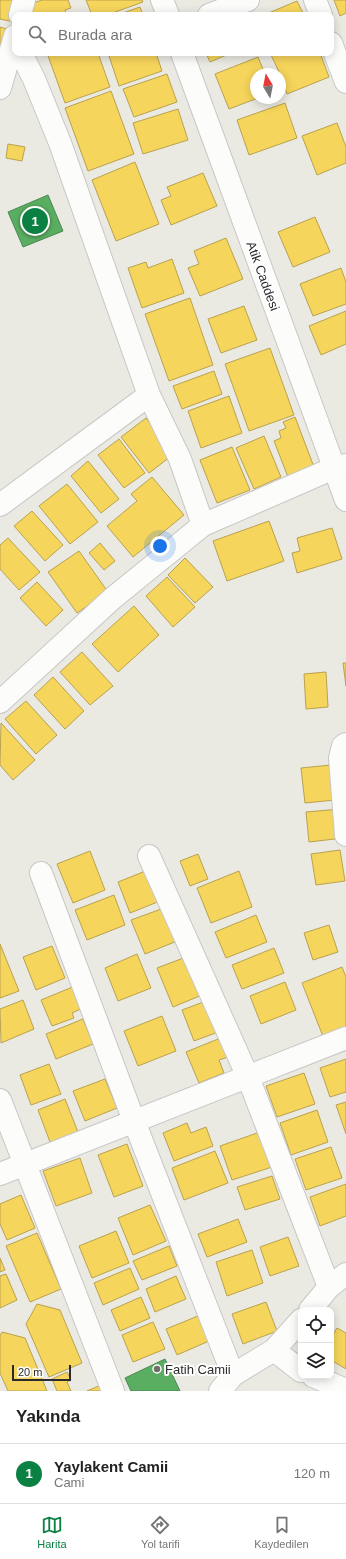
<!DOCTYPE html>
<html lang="tr">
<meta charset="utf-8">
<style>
body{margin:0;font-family:Helvetica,sans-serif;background:#f6f6f6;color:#222}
.controls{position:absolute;right:12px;bottom:12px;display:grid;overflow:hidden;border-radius:8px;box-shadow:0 2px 10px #0003}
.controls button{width:36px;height:36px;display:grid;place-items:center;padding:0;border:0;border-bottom:1px solid #e0e0e0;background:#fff;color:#222;font:20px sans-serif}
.compass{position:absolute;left:250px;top:68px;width:36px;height:36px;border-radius:50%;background:#fff;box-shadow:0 2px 10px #0003;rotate:350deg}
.scale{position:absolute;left:12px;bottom:10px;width:59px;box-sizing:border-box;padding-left:4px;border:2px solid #2c2c2c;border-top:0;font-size:11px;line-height:14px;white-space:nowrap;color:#2c2c2c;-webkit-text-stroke:3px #fff;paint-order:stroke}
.you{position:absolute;left:160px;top:546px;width:14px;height:14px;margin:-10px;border:3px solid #fff;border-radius:50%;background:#1a73e8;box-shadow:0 0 0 6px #1a73e833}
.badge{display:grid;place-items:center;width:26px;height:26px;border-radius:50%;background:#0b8043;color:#fff;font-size:13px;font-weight:700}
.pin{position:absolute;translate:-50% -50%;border:2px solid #fff;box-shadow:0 1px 4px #0006}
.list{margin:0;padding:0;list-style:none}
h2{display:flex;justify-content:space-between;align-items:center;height:52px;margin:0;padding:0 16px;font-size:17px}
h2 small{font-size:13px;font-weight:400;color:#767676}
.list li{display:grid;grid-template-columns:26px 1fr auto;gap:12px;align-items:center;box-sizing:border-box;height:60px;padding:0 16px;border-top:1px solid #e0e0e0}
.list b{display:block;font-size:15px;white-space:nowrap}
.list p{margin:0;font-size:13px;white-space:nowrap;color:#767676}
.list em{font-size:13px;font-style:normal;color:#767676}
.icon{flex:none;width:22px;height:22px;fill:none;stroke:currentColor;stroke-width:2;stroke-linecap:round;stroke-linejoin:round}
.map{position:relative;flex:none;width:346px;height:1391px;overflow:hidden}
.search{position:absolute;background:#fff;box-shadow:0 2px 10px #0003;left:12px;right:12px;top:12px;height:44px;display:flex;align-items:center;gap:10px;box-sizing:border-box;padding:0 14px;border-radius:8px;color:#767676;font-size:15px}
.sheet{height:112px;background:#fff}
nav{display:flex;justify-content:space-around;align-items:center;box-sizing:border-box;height:56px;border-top:1px solid #e0e0e0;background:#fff;font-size:11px;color:#767676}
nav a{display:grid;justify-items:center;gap:2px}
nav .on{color:#0b8043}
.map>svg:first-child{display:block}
.homes{fill:#f6d55c;stroke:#b9a24e}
.public{fill:#5aae61;stroke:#4c8751}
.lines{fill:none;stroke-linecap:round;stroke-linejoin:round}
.minor-casing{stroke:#c8c7c7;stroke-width:24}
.minor{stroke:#fcfcfb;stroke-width:22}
.poi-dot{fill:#6e6e6c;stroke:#fff;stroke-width:1.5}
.labels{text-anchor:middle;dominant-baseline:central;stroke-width:4;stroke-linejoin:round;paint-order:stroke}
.street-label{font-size:13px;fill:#2c2c2c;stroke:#fff}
.poi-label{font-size:13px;fill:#2c2c2c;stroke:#fff;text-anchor:start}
</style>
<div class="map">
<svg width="346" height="1391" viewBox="0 0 346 1391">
<rect width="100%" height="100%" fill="#eae9e2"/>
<!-- homes -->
<path class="homes" d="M 0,0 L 20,0 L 14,22 L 0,19 Z
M 42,0 L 68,0 L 71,8 L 65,10 L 67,15 L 32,15 L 28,5 Z
M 86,0 L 142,0 L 143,2 L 107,15 L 92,15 Z
M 334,0 L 346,0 L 346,13 L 340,16 Z
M 297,1 L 304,15 L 264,15 Z
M 140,7 L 143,15 L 117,15 Z
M 0,27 L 7,29 L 0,58 Z
M 47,53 L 98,53 L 110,87 L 65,103 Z
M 108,53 L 156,53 L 162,71 L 119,86 Z
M 206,53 L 231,53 L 210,62 Z
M 277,53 L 320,53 L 329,77 L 287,94 L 280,74 L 271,55 Z
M 258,57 L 265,74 L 256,74 L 256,98 L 258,98 L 229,109 L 215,74 Z
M 167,74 L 177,102 L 134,117 L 123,89 Z
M 111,91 L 134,154 L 88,171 L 65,108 Z
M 285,103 L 297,138 L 249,155 L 237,120 Z
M 178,109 L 188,140 L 143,154 L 133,123 Z
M 337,123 L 346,147 L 346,163 L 317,175 L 302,136 Z
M 8,144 L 25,147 L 22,161 L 6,158 Z
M 135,162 L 159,224 L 116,241 L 92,180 Z
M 203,173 L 217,206 L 171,225 L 161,200 L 171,196 L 167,187 Z
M 315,217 L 330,252 L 293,267 L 278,232 Z
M 226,238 L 243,279 L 200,296 L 188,268 L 199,264 L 194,251 Z
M 172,259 L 184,293 L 142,308 L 128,268 L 146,262 L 148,268 Z
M 341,268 L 346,282 L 346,304 L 313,316 L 300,284 Z
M 190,298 L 213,365 L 169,381 L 145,314 Z
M 244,306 L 257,340 L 221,353 L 208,319 Z
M 346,311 L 346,344 L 321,355 L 309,326 Z
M 270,348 L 294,415 L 249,431 L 225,364 Z
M 214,371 L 222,394 L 182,409 L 173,386 Z
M 229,396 L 242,433 L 201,448 L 188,411 Z
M 295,417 L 314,467 L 288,477 L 274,441 L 281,438 L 279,431 L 286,428 L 283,422 Z
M 146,418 L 174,454 L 149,473 L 121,437 Z
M 264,436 L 281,477 L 254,489 L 236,448 Z
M 119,439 L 145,473 L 124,488 L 98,455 Z
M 232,447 L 250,490 L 217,503 L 200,460 Z
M 88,461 L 119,499 L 101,513 L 71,476 Z
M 152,477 L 184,515 L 133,557 L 107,526 L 137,501 L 131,494 Z
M 67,484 L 98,522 L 70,544 L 39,506 Z
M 32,511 L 63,545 L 45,561 L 14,526 Z
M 269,521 L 284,561 L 227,581 L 213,541 Z
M 332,528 L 342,559 L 297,573 L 292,553 L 300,551 L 297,538 Z
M 8,538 L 40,572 L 19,590 L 0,569 L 0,545 Z
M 100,543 L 115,561 L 104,570 L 89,553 Z
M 79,551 L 108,592 L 77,613 L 48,572 Z
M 185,558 L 213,587 L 195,603 L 168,575 Z
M 167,577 L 195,607 L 173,627 L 146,596 Z
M 37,582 L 63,610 L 46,626 L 20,598 Z
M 134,606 L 159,635 L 118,672 L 92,644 Z
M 82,652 L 113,686 L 90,705 L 60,672 Z
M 343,663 L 346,663 L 346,686 Z
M 326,672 L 328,707 L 306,709 L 304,674 Z
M 53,677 L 84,711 L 65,729 L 34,695 Z
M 26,701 L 57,735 L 36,754 L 5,719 Z
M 1,723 L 35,760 L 13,780 L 0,765 Z
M 331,765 L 335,800 L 305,803 L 301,768 Z
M 340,809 L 343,838 L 309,842 L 306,812 Z
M 340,850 L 345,881 L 316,885 L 311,854 Z
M 90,851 L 105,890 L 73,903 L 57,864 Z
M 198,854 L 208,879 L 190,886 L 180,861 Z
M 148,870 L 160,901 L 130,913 L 118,882 Z
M 239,871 L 252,907 L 211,923 L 197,888 Z
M 114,895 L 125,925 L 87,940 L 75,910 Z
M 164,908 L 177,941 L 145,954 L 131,920 Z
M 256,915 L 267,942 L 226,958 L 215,932 Z
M 329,925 L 338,952 L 313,960 L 304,933 Z
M 0,944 L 19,991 L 0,998 Z
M 52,946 L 65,978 L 36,990 L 23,957 Z
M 274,948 L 284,973 L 242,989 L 232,965 Z
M 137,954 L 151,988 L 118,1001 L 105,968 Z
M 186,957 L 202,995 L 173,1007 L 157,968 Z
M 342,967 L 346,977 L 346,1030 L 324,1039 L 302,983 Z
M 285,982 L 296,1010 L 261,1024 L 250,996 Z
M 75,986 L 83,1008 L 72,1013 L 74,1018 L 52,1026 L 41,1000 Z
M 23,1000 L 34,1029 L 1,1043 L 0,1009 Z
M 206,1001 L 218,1032 L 194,1041 L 182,1010 Z
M 162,1016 L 176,1051 L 138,1066 L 124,1031 Z
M 83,1019 L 93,1044 L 56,1059 L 46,1034 Z
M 223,1037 L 231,1056 L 219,1060 L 224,1073 L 199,1083 L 186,1052 Z
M 346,1059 L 346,1092 L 330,1097 L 320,1068 Z
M 49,1064 L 61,1094 L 31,1105 L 20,1075 Z
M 304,1073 L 315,1104 L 277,1117 L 266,1086 Z
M 105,1079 L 117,1108 L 85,1121 L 73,1091 Z
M 65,1099 L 78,1132 L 50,1142 L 38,1110 Z
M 346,1102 L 346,1134 L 336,1105 Z
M 317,1110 L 328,1142 L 291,1155 L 280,1123 Z
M 187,1123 L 191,1133 L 206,1127 L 213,1146 L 174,1161 L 163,1133 Z
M 260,1132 L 272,1167 L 232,1180 L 220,1146 Z
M 127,1144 L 143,1186 L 114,1197 L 98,1155 Z
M 331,1147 L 342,1178 L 306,1190 L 295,1159 Z
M 215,1151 L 228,1183 L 184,1200 L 172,1168 Z
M 80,1158 L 92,1193 L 56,1206 L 43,1171 Z
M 272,1176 L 280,1199 L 245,1210 L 237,1187 Z
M 346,1184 L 346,1216 L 320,1226 L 310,1197 Z
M 21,1195 L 35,1228 L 7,1240 L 0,1224 L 0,1204 Z
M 150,1205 L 166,1241 L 133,1255 L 118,1218 Z
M 238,1219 L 247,1242 L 207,1257 L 198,1234 Z
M 116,1231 L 129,1263 L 92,1278 L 79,1246 Z
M 37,1233 L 61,1289 L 30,1302 L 6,1246 Z
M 288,1237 L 299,1266 L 270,1276 L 260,1247 Z
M 169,1246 L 177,1266 L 142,1280 L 133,1261 Z
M 252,1250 L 263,1283 L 227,1296 L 216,1262 Z
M 0,1258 L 5,1270 L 0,1272 Z
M 130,1268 L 139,1289 L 103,1305 L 94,1283 Z
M 6,1274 L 17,1300 L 0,1308 L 0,1276 Z
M 176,1276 L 186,1299 L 155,1312 L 146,1289 Z
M 141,1297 L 150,1318 L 120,1331 L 111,1310 Z
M 266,1302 L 277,1331 L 243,1344 L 232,1314 Z
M 37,1304 L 60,1310 L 82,1363 L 49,1377 L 26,1324 Z
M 198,1316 L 209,1341 L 177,1355 L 166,1329 Z
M 153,1322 L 165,1349 L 133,1362 L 122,1335 Z
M 337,1328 L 346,1333 L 346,1369 L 331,1360 L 331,1338 Z
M 2,1332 L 25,1338 L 47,1391 L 8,1391 L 0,1373 L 0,1336 Z
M 67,1372 L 71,1380 L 67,1382 L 71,1391 L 57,1391 L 52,1379 Z
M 101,1385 L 103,1391 L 87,1391 Z"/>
<!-- public -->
<path class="public" d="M 48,195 L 63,231 L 23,247 L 8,212 Z
M 165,1359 L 180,1391 L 131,1391 L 125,1378 Z"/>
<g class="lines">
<!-- minor casing -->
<g class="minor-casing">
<path id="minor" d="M 162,0 L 168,15
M 315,0 L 321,15
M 20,15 L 24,0
M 209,15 L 248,0
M 331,43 L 346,82
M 21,53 L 34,79 L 60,143 L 149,395 L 180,459 L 203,525
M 182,53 L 346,500
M 0,88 L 15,36
M 0,505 L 149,395
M 0,702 L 113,598 L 203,525 L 334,468 L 346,465
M 346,744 L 343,746 L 340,758 L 346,835
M 149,856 L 248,1077 L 329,1287
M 41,873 L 134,1121 L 233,1375
M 0,1100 L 113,1391
M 0,1174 L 346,1038
M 310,1310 L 329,1287 L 346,1274
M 274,1350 L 301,1371
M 313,1376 L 346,1390
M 220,1391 L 233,1375 L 274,1350 L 301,1320"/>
</g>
<!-- minor -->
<use href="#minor" class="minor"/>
</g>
<!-- markers -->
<circle class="poi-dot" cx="157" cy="1369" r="4"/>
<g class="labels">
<!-- street labels -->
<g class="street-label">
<text transform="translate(263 276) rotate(70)">Atik Caddesi</text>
</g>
<!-- poi labels -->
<g class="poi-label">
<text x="165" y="1369">Fatih Camii</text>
</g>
</g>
</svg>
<div class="controls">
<button><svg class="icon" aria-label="locate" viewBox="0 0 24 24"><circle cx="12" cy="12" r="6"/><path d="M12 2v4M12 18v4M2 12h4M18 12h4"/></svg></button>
<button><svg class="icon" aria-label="layers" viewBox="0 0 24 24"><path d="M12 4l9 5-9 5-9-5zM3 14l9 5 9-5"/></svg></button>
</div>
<svg class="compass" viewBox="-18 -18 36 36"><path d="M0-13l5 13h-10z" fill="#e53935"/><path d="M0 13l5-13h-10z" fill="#767676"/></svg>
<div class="scale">20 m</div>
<div class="you"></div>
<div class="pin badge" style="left:35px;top:221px">1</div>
<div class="search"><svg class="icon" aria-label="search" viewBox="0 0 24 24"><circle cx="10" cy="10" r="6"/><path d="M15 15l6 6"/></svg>Burada ara</div>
</div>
<section class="sheet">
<h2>Yakında<small></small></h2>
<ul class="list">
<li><span class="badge">1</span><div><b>Yaylakent Camii</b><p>Cami</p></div><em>120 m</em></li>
</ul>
</section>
<nav>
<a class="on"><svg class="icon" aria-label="map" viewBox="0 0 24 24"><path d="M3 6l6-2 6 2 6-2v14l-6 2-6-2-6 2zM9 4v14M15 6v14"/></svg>Harita</a>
<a><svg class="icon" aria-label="directions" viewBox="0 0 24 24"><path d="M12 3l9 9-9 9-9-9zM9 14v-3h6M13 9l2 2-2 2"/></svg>Yol tarifi</a>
<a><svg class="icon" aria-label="saved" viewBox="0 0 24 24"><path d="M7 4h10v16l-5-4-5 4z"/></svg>Kaydedilen</a>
</nav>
